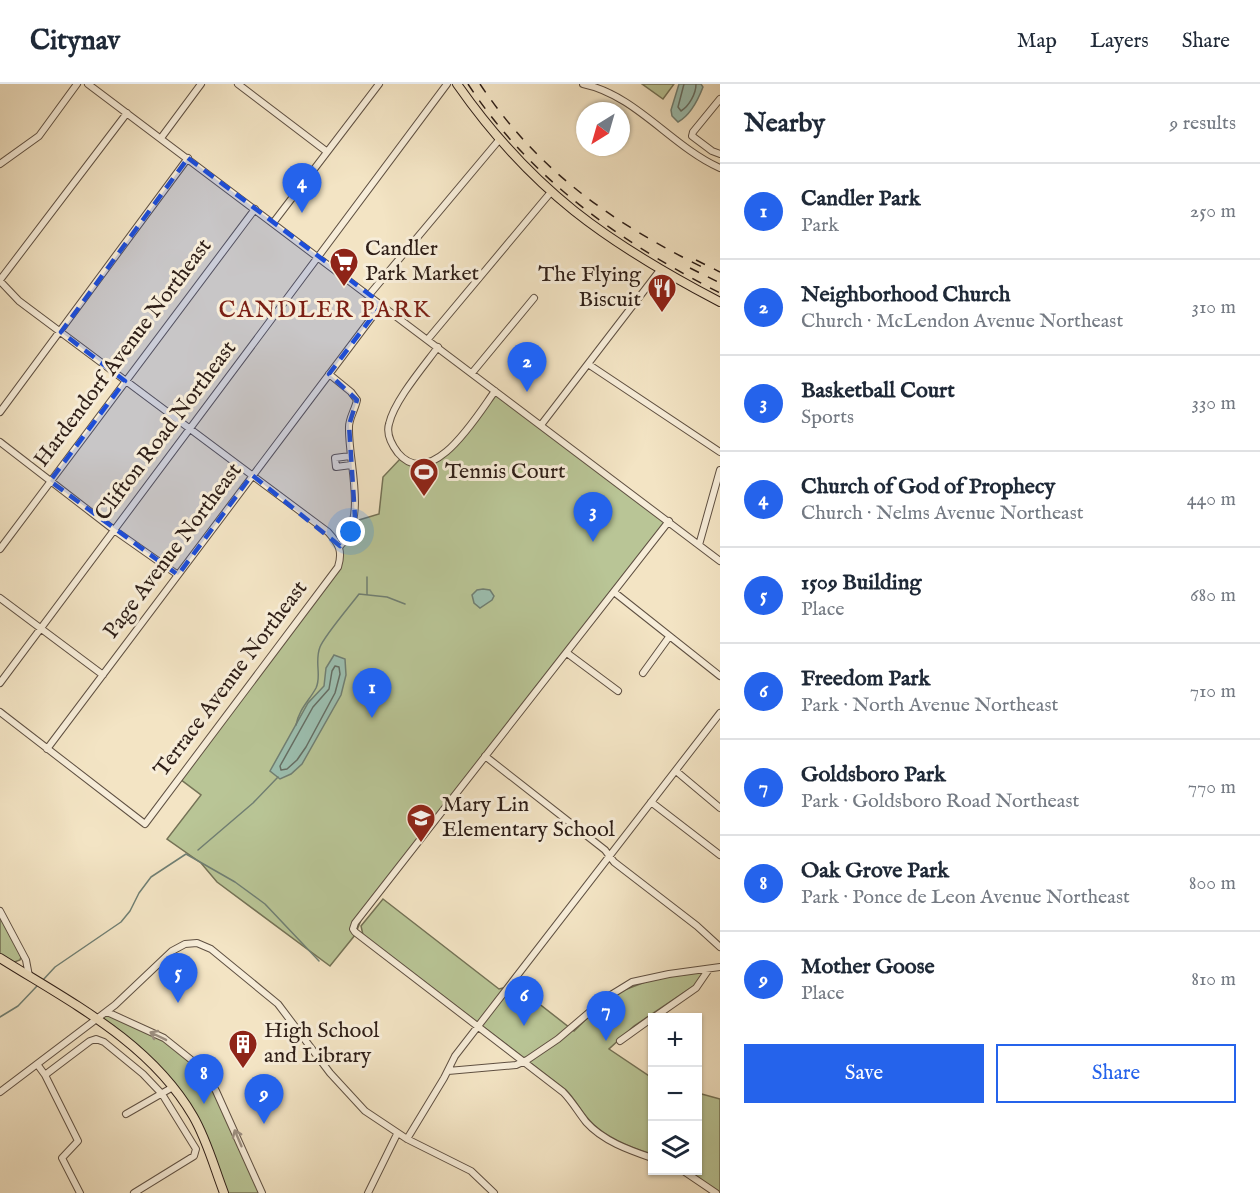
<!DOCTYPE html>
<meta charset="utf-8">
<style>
body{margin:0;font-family:"IM FELL English",serif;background:#f6f6f7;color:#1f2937}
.controls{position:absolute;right:18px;bottom:18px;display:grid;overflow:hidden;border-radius:0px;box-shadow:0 2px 4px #0004}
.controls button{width:54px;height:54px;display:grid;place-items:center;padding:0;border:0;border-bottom:2px solid #e0e1e3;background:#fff;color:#1f2937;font:30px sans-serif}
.compass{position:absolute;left:576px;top:18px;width:54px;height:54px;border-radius:50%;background:#fff;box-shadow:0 2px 4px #0004;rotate:217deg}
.you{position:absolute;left:351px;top:448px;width:21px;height:21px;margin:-15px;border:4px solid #fff;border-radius:50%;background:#1a73e8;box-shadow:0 0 0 9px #1a73e833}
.badge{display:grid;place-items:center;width:39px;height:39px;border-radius:50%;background:#2563eb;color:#fff;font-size:20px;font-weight:700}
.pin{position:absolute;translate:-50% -50px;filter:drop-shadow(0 2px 3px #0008)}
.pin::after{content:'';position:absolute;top:32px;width:21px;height:18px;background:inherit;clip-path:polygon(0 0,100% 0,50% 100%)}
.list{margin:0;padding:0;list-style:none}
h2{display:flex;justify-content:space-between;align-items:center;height:78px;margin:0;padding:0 24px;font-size:26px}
h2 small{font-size:20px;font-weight:400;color:#747a83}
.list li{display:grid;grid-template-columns:39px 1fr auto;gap:18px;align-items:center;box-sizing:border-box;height:96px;padding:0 24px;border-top:2px solid #e0e1e3}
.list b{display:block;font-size:22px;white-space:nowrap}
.list p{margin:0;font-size:20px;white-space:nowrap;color:#747a83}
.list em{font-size:20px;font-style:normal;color:#747a83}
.actions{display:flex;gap:12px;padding:18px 24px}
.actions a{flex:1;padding:14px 0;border:2px solid #2563eb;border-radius:0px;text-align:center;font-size:21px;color:#2563eb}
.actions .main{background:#2563eb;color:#fff}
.icon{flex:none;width:33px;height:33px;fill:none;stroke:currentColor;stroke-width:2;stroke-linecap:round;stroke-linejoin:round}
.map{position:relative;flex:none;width:720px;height:1109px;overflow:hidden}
header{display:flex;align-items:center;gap:36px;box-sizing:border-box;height:84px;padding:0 30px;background:#fff;border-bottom:2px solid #e0e1e3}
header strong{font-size:28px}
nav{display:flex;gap:33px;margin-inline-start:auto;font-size:21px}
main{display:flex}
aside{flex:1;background:#fff}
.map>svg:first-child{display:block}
.green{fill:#b9c596;stroke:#747256;stroke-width:1.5}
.water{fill:#9cbfb0;stroke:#707f73;stroke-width:1.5}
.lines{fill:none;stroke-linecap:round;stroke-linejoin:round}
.shore{stroke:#656e64;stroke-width:1.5}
.stream{stroke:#707f73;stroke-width:1.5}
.minor-casing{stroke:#5f5042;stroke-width:8}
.major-casing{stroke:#2e1e17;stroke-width:10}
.highway-casing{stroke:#2e1e17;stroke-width:10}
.minor{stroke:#f7edd9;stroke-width:6}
.major{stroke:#f3e4c4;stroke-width:8}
.highway{stroke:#f3e4c4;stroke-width:8}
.rail{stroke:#2e1e17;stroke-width:1.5;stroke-dasharray:10 10;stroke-linecap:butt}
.oneway{stroke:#9d9082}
.marked{fill:#1d4ed8;fill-opacity:0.2;stroke:#1d4ed8;stroke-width:4.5;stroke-dasharray:12 8;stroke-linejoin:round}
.labels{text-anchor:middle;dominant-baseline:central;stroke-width:6;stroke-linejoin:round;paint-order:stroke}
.poi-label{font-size:22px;fill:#2e1e17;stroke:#f7edd9;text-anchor:start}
.street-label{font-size:22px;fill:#2e1e17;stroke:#f7edd9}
.neighbourhood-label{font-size:24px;letter-spacing:1.5px;fill:#7a1f14;stroke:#f7edd9}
</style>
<header>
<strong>Citynav</strong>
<nav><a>Map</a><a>Layers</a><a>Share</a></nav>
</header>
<main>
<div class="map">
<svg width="720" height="1109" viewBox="0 0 720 1109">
<rect width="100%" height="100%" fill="#f3e4c4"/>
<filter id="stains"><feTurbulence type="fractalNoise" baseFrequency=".00333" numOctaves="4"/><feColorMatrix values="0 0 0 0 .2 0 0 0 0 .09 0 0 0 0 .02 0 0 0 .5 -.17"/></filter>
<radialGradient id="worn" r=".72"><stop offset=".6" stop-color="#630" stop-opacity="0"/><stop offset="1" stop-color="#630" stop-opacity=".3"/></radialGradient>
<!-- green -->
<path class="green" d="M 642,0 L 674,0 L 663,15 Z
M 494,309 L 669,439 L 361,836 L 355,851 L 330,882 L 217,798 L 201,779 L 167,755 L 201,711 L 180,695 L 339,483 L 343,462 L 359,436 L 379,430 L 383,393 L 400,375 C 406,377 412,380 418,381 C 449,386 479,330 494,309 Z
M 383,815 L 499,905 L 515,901 L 574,947 L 611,911 L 653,895 L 702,888 L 703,892 L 695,901 L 634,942 L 609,965 L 652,994 L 652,1070 C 632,1064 609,1055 593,1040 C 582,1030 576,1016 566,1006 L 363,851 L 361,842 Z
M 0,830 L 14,852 L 21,873 L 20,876 L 12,879 L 0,870 Z
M 106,930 L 171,957 L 204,986 L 262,1109 L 227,1109 L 183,1014 L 100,935 Z
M 698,1009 L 720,1015 L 720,1109 L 689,1087 L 698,1086 Z"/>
<!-- water -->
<path class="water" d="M 679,0 L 701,0 L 703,3 C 698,16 691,31 678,38 L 672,32 L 671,26 Z
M 483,505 L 490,506 L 494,512 L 492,516 L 480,524 L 474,519 L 472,511 L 477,506 Z
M 334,571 L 345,575 L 346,591 L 341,611 L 302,680 L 291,690 L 280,695 L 270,687 L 308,619 L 324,602 L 326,584 Z"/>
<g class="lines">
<!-- shore -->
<path class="shore" d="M 684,0 L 678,23 L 681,27 C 689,22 696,10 696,0
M 335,582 L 339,583 L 340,590 L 335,609 L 306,663 L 297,676 L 287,685 L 281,686 L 280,682 L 313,623 L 329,605 L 332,587 Z"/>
<!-- stream -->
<path class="stream" d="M 367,510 L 367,493
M 296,641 C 299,625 309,617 316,604 C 322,592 314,578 320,563 C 325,551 350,522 359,510 L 387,513 L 405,520
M 198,766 L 253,719 L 278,693
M 43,896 L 55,883 L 121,838 L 130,827 L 139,809 L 151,793 L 186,770 L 235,798 L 265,820 L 319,877
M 0,933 L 18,922 L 37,902"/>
<!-- minor casing -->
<g class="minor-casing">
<path id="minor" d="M 88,0 L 720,477
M 238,0 L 326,67
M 583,0 C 636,11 671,62 720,84
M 720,15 L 693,48 L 692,52 L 712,67 L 720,70
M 161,54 L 201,0
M 0,80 L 39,52 L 77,0
M 273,139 L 379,0
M 0,196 L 127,29
M 0,197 L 19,217 L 328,448 C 339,460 343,467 338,483 L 145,740 L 0,628
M 369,211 L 499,56
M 428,255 L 551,108
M 438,263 C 424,282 394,317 389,340 C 386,350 392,361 398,369 C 432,409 478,330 495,307
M 588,280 L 720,368
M 472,289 L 534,214
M 329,290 L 351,308 L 357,316 C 355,326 349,334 349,343 C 348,379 368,434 340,462
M 0,328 L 188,74
M 541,341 L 660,186
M 0,358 L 114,446 L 178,491
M 350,372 L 335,374 L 336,383 L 351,381
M 699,461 L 720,386
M 0,465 L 255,125
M 614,508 L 720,592
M 0,514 L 103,591
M 567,569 L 618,607
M 643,589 L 669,553
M 0,599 L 447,0
M 47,665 L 382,220
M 485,672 L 605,766 L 614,778 L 697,842 L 720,863
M 676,687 L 720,724
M 651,718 L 720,771
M 0,827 L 26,876 L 29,892
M 107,928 L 164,954 L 204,986 L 216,1007 L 262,1109
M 653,934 L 696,904 L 709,885
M 620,957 L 652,934
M 37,980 L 45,991 L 78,1057 L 62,1074 L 80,1109
M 448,987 L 516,981 L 527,976 L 558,955 L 606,914 L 632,898 L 669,890 L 720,883
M 45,991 L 90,957 L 96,955 L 104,958 L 143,990 L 162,1010 L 196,1065 L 194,1072 L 134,1109
M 0,1008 L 115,921 L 172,867 L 185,860 L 197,859 L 211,865 L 278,920 L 330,989 L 365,1027 L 407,1055 L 471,1087 L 494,1109
M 126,1030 L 173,1003
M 407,1055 L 444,994 L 455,972 L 720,629
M 652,1074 C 629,1066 603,1057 586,1038 C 578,1028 572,1017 563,1008 L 355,848 L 353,845 L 355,839 L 669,437
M 682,1086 L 716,1109
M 368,1109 L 397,1050"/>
</g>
<!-- major casing -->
<g class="major-casing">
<path id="major" d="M 457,0 C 531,106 607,159 720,218"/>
</g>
<!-- highway casing -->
<g class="highway-casing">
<path id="highway" d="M 0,874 C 70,918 150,958 193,1032 C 207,1056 214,1083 224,1109"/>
</g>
<!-- minor -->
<use href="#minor" class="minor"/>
<!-- major -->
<use href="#major" class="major"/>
<!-- highway -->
<use href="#highway" class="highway"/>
<!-- rail -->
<path class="rail" d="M 468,0 C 530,95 620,158 720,209
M 480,0 C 538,87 610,137 702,183
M 696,176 L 720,188
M 690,184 L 720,199"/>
</g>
<!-- one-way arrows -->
<defs><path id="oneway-shaft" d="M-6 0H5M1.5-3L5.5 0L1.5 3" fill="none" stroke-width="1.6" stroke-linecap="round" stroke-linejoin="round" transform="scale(1.5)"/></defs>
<g class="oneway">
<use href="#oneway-shaft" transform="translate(158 952) rotate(-154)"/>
<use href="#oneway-shaft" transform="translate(238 1054) rotate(-113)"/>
</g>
<!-- marked area -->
<path class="marked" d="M 188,74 L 382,220 L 329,290 L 357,316 L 349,341 L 355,433 L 344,457 L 340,462 L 252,391 L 178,491 L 50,397 L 125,297 L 61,248 Z"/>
<!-- icons -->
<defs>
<g id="supermarket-pin" transform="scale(1.5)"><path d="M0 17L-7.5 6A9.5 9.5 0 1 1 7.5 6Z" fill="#8f2418" stroke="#f7edd9"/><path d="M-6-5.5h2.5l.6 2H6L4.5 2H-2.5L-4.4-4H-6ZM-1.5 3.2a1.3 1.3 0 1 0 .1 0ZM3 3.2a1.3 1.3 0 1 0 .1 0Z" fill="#fff"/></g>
<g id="restaurant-pin" transform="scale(1.5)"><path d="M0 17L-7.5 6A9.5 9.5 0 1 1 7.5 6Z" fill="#8f2418" stroke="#f7edd9"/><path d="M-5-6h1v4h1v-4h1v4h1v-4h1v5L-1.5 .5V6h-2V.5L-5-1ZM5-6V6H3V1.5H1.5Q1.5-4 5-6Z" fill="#fff"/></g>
<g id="stadium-pin" transform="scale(1.5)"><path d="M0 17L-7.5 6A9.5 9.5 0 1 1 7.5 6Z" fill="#8f2418" stroke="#f7edd9"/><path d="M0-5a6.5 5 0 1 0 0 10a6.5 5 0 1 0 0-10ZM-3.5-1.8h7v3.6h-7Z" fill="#fff"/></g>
<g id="school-pin" transform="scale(1.5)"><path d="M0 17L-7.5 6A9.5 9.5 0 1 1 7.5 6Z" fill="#8f2418" stroke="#f7edd9"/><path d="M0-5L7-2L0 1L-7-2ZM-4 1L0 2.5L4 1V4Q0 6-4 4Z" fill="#fff"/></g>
<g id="building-pin" transform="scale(1.5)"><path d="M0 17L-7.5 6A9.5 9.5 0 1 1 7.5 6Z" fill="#8f2418" stroke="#f7edd9"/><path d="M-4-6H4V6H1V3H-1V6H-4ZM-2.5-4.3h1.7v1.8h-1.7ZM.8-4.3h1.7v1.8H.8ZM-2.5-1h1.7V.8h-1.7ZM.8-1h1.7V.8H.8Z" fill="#fff"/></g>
</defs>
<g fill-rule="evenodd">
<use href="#supermarket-pin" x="344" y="178"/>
<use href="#restaurant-pin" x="662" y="204"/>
<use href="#stadium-pin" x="424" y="388"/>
<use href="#school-pin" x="421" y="734"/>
<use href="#building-pin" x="243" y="960"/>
</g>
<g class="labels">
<!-- poi labels -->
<g class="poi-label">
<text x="365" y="165">Candler<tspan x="365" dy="25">Park Market</tspan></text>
<text x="641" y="191" text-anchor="end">The Flying<tspan x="641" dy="25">Biscuit</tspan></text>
<text x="445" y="388">Tennis Court</text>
<text x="442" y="721">Mary Lin<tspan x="442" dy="25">Elementary School</tspan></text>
<text x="264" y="947">High School<tspan x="264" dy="25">and Library</tspan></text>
</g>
<!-- street labels -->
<g class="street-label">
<text transform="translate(123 269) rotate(-53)">Hardendorf Avenue Northeast</text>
<text transform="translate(166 347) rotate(-53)">Clifton Road Northeast</text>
<text transform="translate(173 467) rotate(-53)">Page Avenue Northeast</text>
<text transform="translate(231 595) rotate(-53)">Terrace Avenue Northeast</text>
</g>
<!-- neighbourhood labels -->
<g class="neighbourhood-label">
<text x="325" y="226">CANDLER PARK</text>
</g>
</g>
<rect width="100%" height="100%" filter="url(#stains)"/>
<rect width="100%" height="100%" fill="url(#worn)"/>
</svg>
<div class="controls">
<button>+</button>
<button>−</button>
<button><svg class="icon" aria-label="layers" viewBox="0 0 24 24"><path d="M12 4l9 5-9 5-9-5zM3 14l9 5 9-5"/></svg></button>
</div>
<svg class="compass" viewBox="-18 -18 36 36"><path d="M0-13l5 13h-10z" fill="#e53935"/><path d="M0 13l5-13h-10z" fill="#747a83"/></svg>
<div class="you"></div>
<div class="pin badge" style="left:372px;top:634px">1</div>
<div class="pin badge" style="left:527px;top:308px">2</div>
<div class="pin badge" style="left:593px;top:458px">3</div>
<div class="pin badge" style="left:302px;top:129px">4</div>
<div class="pin badge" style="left:178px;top:919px">5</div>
<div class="pin badge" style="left:524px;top:942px">6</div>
<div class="pin badge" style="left:606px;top:957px">7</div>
<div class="pin badge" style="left:204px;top:1020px">8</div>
<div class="pin badge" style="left:264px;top:1040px">9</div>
</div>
<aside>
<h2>Nearby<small>9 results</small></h2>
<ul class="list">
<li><span class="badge">1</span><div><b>Candler Park</b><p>Park</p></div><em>250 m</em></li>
<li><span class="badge">2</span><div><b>Neighborhood Church</b><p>Church · McLendon Avenue Northeast</p></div><em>310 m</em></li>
<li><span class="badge">3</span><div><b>Basketball Court</b><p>Sports</p></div><em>330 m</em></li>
<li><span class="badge">4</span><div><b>Church of God of Prophecy</b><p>Church · Nelms Avenue Northeast</p></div><em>440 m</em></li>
<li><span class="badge">5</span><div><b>1509 Building</b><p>Place</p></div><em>680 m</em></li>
<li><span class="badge">6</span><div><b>Freedom Park</b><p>Park · North Avenue Northeast</p></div><em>710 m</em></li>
<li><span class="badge">7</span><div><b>Goldsboro Park</b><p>Park · Goldsboro Road Northeast</p></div><em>770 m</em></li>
<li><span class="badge">8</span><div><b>Oak Grove Park</b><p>Park · Ponce de Leon Avenue Northeast</p></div><em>800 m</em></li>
<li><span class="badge">9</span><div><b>Mother Goose</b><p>Place</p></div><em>810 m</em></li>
</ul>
<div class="actions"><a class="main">Save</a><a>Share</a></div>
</aside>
</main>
